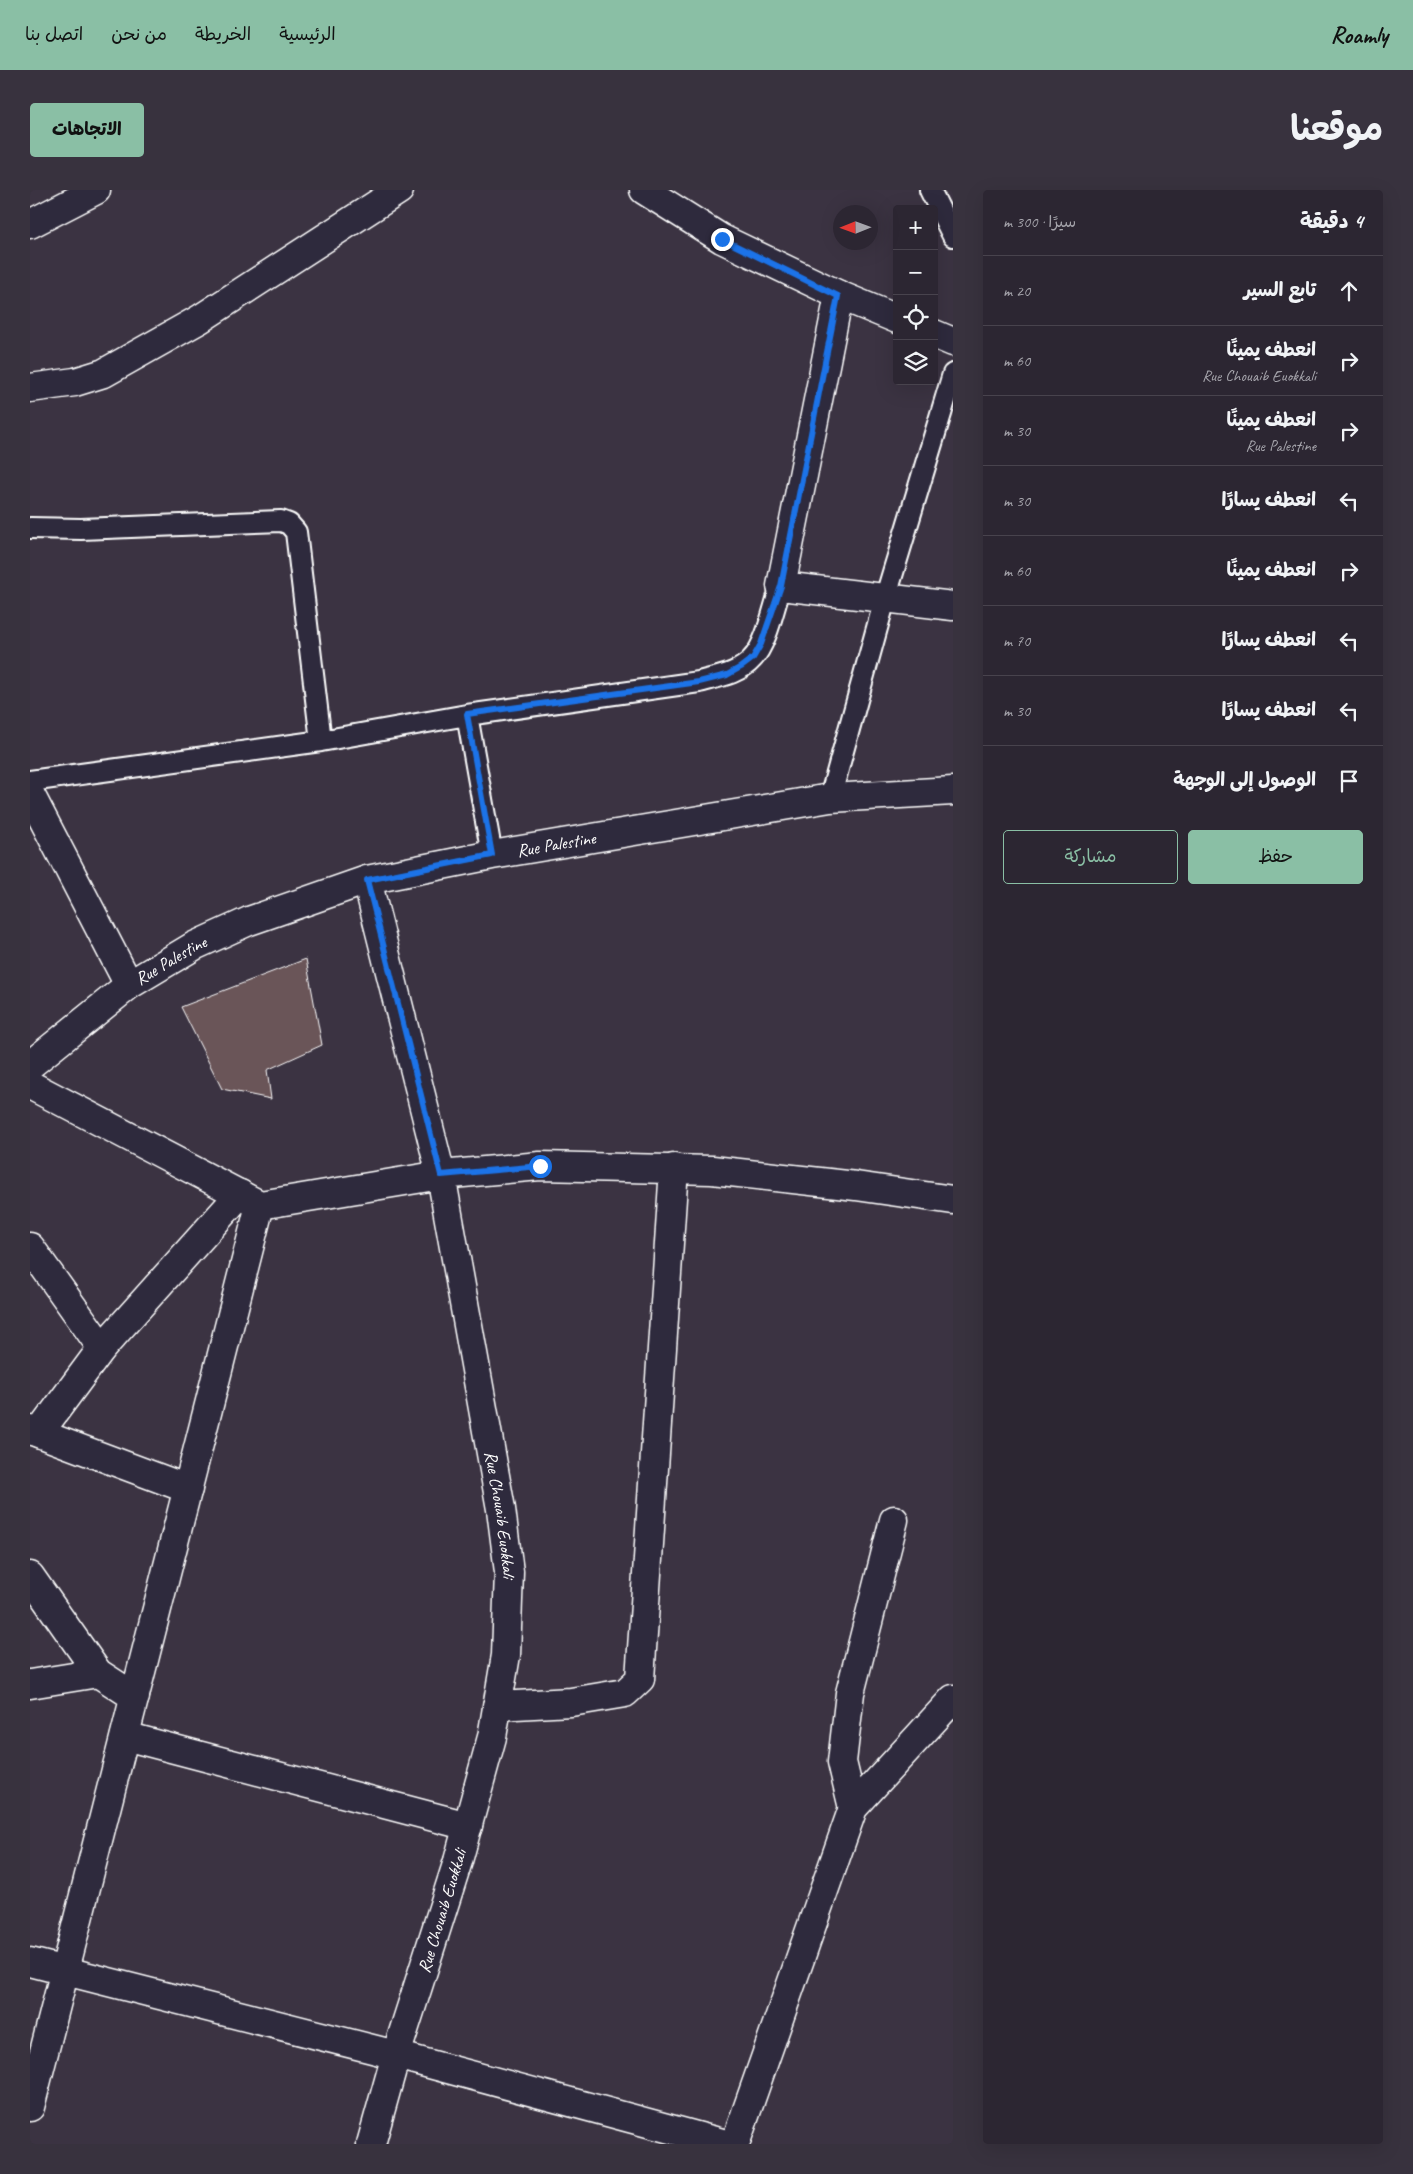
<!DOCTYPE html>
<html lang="ar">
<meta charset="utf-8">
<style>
body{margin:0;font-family:Caveat,"Playpen Sans Arabic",sans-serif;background:#38323e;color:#f1f3f6;direction:rtl}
.controls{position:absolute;right:15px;top:15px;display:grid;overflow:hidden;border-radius:5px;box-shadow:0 5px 20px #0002}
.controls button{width:45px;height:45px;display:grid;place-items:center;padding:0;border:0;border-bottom:1px solid #48434d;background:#2c2632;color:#f1f3f6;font:25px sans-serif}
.compass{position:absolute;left:803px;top:15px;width:45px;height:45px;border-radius:50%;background:#2c2632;box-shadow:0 5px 20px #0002;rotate:269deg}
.stop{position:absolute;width:15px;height:15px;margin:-11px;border:4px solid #1a73e8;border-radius:50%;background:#fff}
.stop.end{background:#1a73e8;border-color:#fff;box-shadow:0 1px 5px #0008}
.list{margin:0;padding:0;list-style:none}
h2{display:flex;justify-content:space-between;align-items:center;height:65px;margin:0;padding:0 20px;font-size:21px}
h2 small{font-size:16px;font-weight:400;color:#a6a5ac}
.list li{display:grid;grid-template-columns:32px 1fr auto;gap:15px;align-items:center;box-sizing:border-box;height:70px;padding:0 20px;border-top:1px solid #48434d}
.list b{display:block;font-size:19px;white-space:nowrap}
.list p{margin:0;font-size:16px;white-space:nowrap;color:#a6a5ac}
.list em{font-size:16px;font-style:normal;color:#a6a5ac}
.actions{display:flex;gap:10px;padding:15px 20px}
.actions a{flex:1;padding:11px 0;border:1px solid #8abfa5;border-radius:5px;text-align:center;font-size:18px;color:#8abfa5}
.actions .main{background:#8abfa5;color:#111}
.icon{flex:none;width:28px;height:28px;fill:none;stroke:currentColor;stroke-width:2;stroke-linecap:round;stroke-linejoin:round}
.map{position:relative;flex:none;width:923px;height:1954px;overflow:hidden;direction:ltr;border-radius:5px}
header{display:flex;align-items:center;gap:30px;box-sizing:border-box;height:70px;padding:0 25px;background:#8abfa5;color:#111}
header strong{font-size:24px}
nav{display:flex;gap:28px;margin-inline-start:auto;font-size:18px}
.intro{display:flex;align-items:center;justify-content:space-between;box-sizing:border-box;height:120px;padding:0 30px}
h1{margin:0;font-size:35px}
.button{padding:12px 22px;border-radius:5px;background:#8abfa5;color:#111;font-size:18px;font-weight:700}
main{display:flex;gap:30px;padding:0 30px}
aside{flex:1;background:#2c2632;border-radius:5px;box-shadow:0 5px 20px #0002}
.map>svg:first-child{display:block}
.building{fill:#6a5558;stroke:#fff}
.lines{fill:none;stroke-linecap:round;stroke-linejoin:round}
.service-casing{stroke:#fff;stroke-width:24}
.minor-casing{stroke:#fff;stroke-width:31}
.service{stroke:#2f2a3d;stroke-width:20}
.minor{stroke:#2f2a3d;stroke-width:28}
.route{stroke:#1a73e8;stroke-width:6}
.labels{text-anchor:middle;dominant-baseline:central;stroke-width:4.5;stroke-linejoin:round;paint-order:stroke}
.street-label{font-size:18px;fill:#fff;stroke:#2f2a3d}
</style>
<header>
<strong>Roamly</strong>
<nav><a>الرئيسية</a><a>الخريطة</a><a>من نحن</a><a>اتصل بنا</a></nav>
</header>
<div class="intro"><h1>موقعنا</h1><a class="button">الاتجاهات</a></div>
<main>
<aside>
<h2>4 دقيقة<small>سيرًا · 300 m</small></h2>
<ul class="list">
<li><svg class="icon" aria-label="ahead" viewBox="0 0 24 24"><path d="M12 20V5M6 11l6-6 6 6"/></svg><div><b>تابع السير</b></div><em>20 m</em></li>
<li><svg class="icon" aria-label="right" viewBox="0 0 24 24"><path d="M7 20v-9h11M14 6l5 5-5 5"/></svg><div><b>انعطف يمينًا</b><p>Rue Chouaib Euokkali</p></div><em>60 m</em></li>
<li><svg class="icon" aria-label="right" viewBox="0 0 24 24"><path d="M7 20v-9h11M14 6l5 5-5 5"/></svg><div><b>انعطف يمينًا</b><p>Rue Palestine</p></div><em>30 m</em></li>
<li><svg class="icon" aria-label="left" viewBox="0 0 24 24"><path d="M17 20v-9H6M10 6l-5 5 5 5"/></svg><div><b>انعطف يسارًا</b></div><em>30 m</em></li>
<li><svg class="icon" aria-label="right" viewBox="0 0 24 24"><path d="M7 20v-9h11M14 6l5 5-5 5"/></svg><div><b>انعطف يمينًا</b></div><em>60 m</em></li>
<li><svg class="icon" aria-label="left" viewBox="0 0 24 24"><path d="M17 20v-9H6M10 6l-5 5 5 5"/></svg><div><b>انعطف يسارًا</b></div><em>70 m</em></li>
<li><svg class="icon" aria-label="left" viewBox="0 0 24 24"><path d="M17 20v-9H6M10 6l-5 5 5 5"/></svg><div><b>انعطف يسارًا</b></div><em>30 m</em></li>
<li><svg class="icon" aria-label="arrive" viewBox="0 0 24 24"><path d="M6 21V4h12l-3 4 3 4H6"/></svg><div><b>الوصول إلى الوجهة</b></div></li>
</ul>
<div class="actions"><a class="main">حفظ</a><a>مشاركة</a></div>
</aside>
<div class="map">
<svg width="923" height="1954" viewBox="0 0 923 1954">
<rect width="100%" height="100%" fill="#3b3342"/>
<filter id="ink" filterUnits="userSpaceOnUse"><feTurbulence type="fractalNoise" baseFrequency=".02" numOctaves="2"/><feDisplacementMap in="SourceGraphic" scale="10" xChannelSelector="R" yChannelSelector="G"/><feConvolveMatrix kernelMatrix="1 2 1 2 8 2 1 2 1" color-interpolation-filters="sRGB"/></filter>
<g filter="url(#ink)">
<!-- building -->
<path class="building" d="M 276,769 L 292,855 L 237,880 L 241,909 L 192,899 L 151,817 Z"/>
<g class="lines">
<!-- service casing -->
<g class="service-casing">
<path id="service" d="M 900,0 L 923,46
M 0,338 L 51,339 L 251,331 L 259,334 L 266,342 L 291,551
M 437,525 L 462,665
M 0,591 L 291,551 L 437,525 L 669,492 C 687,487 709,484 722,469 C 737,454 744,416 751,396
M 800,608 L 855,409 L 923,184"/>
</g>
<!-- minor casing -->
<g class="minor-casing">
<g id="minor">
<path d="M 614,0 L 692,49 L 809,105 L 867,129"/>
<path d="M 0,34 L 66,0"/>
<path d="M 809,105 L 751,396 L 923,416"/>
<path d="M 904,144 L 923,152"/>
<path d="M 0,198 L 45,192 L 74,183 L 170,129 L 369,0"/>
<path d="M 0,604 L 99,795"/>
<path id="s1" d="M 337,690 L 411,985 L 471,1319 L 479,1382 L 476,1465 L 462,1547 L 428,1671 L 366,1865 L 341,1954"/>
<path id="s2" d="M 0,875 L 99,795 L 164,756 L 219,731 L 337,690 L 462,665 L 800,608 L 923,601"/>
<path d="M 0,895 L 230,1015 L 411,985 L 510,976 L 682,980 L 826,996 L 923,1010"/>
<path d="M 0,1057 L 72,1158"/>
<path d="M 0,1240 L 158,1299"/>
<path d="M 9,1243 L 72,1158 L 210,1004"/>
<path d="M 0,1386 L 68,1483 L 105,1507"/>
<path d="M 0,1494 L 68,1483"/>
<path d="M 467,1516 L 541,1512 L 595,1503 L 610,1489 L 644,978"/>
<path d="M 95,1546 L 438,1636"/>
<path d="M 823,1618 L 812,1572 L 820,1503 L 864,1330"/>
<path d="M 0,1772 L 366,1865 L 696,1954"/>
<path d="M 0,1917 L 230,1015"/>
<path d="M 705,1954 L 823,1618 L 923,1509"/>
</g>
</g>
<!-- service -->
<use href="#service" class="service"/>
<!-- minor -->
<use href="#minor" class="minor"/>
</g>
</g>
<g class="lines" filter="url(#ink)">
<!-- route -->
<path class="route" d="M 510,976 L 411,985 L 337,690 L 462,665 L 437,524 L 669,492 L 697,485 L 711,477 L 723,468 L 731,454 L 751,396 L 808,106 L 692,49"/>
</g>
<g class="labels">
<!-- street labels -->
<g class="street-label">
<text stroke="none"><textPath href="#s2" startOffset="581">Rue Palestine</textPath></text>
<text stroke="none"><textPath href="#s2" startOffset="176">Rue Palestine</textPath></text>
<text stroke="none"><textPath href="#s1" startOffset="649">Rue Chouaib Euokkali</textPath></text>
<text transform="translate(412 1721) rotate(-73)">Rue Chouaib Euokkali</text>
</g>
</g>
</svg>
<div class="controls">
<button>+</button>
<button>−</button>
<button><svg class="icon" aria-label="locate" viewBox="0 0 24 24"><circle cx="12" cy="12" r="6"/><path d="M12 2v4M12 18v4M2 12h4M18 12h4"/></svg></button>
<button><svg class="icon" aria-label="layers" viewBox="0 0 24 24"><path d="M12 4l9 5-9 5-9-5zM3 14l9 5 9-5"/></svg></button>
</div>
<svg class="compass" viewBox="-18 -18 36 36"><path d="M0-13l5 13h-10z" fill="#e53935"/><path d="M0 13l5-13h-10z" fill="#a6a5ac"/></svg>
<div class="stop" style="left:510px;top:976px"></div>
<div class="stop end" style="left:692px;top:49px"></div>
</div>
</main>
